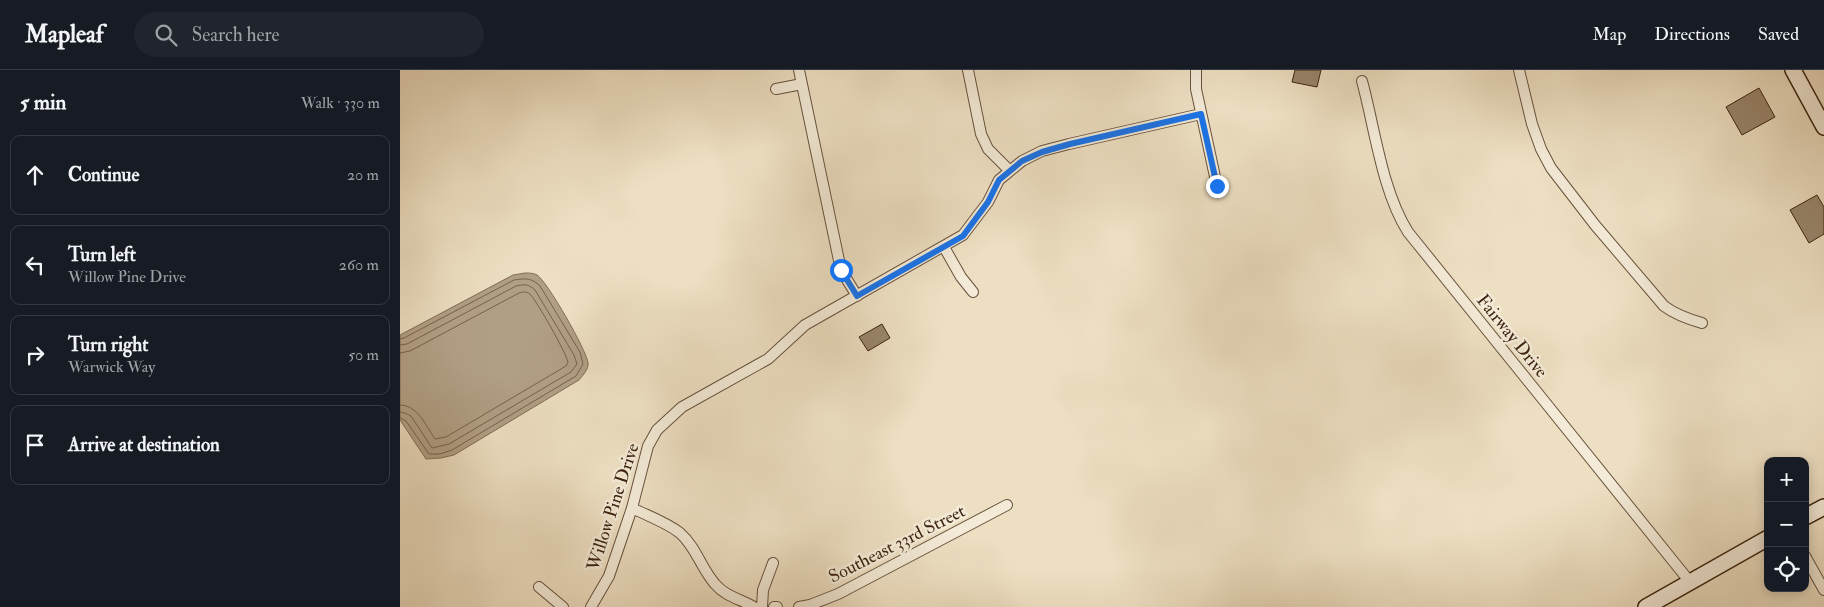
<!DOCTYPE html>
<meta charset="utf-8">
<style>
body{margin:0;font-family:"IM FELL Double Pica",serif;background:#20242c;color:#f1f3f6}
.controls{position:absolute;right:15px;bottom:15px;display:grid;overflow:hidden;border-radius:10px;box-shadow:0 2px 12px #0003}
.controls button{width:45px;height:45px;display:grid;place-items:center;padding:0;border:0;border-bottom:1px solid #363941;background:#171b24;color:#f1f3f6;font:25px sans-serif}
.stop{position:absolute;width:15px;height:15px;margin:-11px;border:4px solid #1a73e8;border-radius:50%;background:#fff}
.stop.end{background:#1a73e8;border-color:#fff;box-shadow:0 1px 5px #0008}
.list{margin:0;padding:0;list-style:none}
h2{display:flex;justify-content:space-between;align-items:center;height:65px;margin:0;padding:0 20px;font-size:21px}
h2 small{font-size:16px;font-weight:400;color:#9ea1a6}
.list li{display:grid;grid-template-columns:32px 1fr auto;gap:15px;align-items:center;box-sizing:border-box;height:80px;margin:0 10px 10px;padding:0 10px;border:1px solid #363941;border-radius:10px}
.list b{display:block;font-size:19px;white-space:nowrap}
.list p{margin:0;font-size:16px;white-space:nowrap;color:#9ea1a6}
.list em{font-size:16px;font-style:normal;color:#9ea1a6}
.icon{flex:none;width:28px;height:28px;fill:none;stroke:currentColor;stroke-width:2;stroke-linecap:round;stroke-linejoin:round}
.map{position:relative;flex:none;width:1424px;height:537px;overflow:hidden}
header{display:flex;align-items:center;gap:30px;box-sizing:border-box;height:70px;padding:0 25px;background:#171b24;border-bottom:1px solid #363941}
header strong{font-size:24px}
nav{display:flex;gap:28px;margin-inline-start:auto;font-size:18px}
.search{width:350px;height:45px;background:#20242c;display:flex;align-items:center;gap:12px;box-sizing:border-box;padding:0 18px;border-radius:28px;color:#9ea1a6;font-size:19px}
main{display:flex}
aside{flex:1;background:#171b24}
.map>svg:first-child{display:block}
.water{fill:#b19f85;stroke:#826d56}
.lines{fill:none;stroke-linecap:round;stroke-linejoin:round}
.shore{stroke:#76614a;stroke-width:1}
.building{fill:#98856c;stroke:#3c230f}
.street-casing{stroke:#68523c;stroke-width:12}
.secondary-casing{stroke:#3c230f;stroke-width:18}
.street{stroke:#f3ead7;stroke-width:10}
.secondary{stroke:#f3ead7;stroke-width:15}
.route{stroke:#1a73e8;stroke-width:6}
.labels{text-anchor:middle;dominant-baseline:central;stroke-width:5;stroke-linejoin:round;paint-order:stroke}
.street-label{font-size:18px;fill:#3c230f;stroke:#f3ead7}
</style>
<header>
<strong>Mapleaf</strong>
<div class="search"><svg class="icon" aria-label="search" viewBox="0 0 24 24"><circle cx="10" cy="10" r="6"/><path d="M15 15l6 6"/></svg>Search here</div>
<nav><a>Map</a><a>Directions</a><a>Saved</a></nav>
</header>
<main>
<aside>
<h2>5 min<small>Walk · 330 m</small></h2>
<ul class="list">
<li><svg class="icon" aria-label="ahead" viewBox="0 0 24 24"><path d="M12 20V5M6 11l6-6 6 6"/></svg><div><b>Continue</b></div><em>20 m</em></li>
<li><svg class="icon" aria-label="left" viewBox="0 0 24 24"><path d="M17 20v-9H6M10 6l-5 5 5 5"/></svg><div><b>Turn left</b><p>Willow Pine Drive</p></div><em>260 m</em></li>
<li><svg class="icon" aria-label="right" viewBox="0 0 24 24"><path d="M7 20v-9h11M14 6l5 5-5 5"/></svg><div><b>Turn right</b><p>Warwick Way</p></div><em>50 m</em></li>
<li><svg class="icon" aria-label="arrive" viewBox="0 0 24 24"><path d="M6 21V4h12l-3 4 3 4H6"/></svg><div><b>Arrive at destination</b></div></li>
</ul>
</aside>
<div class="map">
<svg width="1424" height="537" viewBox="0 0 1424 537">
<rect width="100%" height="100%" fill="#eddfc2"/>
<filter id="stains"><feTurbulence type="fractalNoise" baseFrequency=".004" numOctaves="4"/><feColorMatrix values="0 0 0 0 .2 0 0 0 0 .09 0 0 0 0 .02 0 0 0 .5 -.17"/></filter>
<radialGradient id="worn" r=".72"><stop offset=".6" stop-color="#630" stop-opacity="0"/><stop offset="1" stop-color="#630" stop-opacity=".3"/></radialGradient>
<!-- water -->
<path class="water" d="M 125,203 C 129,203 134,203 137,205 C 147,211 187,281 188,293 C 189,299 183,305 179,310 L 54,385 L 41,388 L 26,389 L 0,350 L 0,265 L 113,205 Z"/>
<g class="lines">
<!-- shore -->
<path class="shore" d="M 0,269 L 4,268 L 114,210 C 125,208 132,208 140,216 L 180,282 L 183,294 L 176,306 L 52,380 L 40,384 L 29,384 L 6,351 L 0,348
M 0,275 L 7,274 L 116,216 C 124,214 129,214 135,220 L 174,285 L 177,294 L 171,302 L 49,374 L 32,378 L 11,346 L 5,343 L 0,342
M 0,283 L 10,281 L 119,223 C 123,222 126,221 130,224 C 138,233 165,281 168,292 L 166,296 L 46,367 L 35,369 C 26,356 18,335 0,335"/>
</g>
<!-- building -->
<path class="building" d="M 895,0 L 921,0 L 917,17 L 892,12 Z
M 1359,18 L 1375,47 L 1342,65 L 1326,37 Z
M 1417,125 L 1424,137 L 1424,164 L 1409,173 L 1390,140 Z
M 482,254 L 490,268 L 468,281 L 459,267 Z"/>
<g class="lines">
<!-- street casing -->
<g class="street-casing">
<path id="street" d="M 399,0 L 441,200 L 457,226
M 568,0 L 581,64 L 588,79 L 610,101
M 796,0 L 796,19 L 817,116
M 1119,0 L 1132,54 L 1141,79 L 1151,98 L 1195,155 L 1264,236 C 1276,245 1288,249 1302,253
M 962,11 C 975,59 982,121 1008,162 L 1290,512
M 376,19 L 402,14
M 544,177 L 561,207 L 573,222
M 232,438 C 248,446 266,452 280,463 C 296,477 301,498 315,514 C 325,526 340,529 354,537
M 1405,486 L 1424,520
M 139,517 L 163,537
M 191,537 L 209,506 L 232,438 L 248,376 L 257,360 L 282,337 L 368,289 L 405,255 L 563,165 L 588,132 L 599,110 L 622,91 L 642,81 L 669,74 L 801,44
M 362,537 L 363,520 L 373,493
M 374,537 L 377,537
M 399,537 L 410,535 L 438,524 L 607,435"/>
</g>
<!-- secondary casing -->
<g class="secondary-casing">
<path id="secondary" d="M 1393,0 L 1424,57
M 1405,447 L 1424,437
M 1246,537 L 1368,468"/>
</g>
<!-- street -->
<use href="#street" class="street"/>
<!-- secondary -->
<use href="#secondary" class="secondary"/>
</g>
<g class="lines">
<!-- route -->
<path class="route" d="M 441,200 L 457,226 L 563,166 L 588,132 L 599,110 L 622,91 L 642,82 L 670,74 L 801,44 L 817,116"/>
</g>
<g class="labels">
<!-- street labels -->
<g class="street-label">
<text transform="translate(1112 266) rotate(51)">Fairway Drive</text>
<text transform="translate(213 437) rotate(-72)">Willow Pine Drive</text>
<text transform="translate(497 474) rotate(-27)">Southeast 33rd Street</text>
</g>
</g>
<rect width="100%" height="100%" filter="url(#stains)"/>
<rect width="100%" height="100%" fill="url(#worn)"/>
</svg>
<div class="controls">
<button>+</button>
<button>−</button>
<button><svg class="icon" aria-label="locate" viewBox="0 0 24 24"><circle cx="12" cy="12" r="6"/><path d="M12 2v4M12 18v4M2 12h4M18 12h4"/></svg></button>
</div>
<div class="stop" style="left:441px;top:200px"></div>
<div class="stop end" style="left:817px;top:116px"></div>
</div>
</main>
